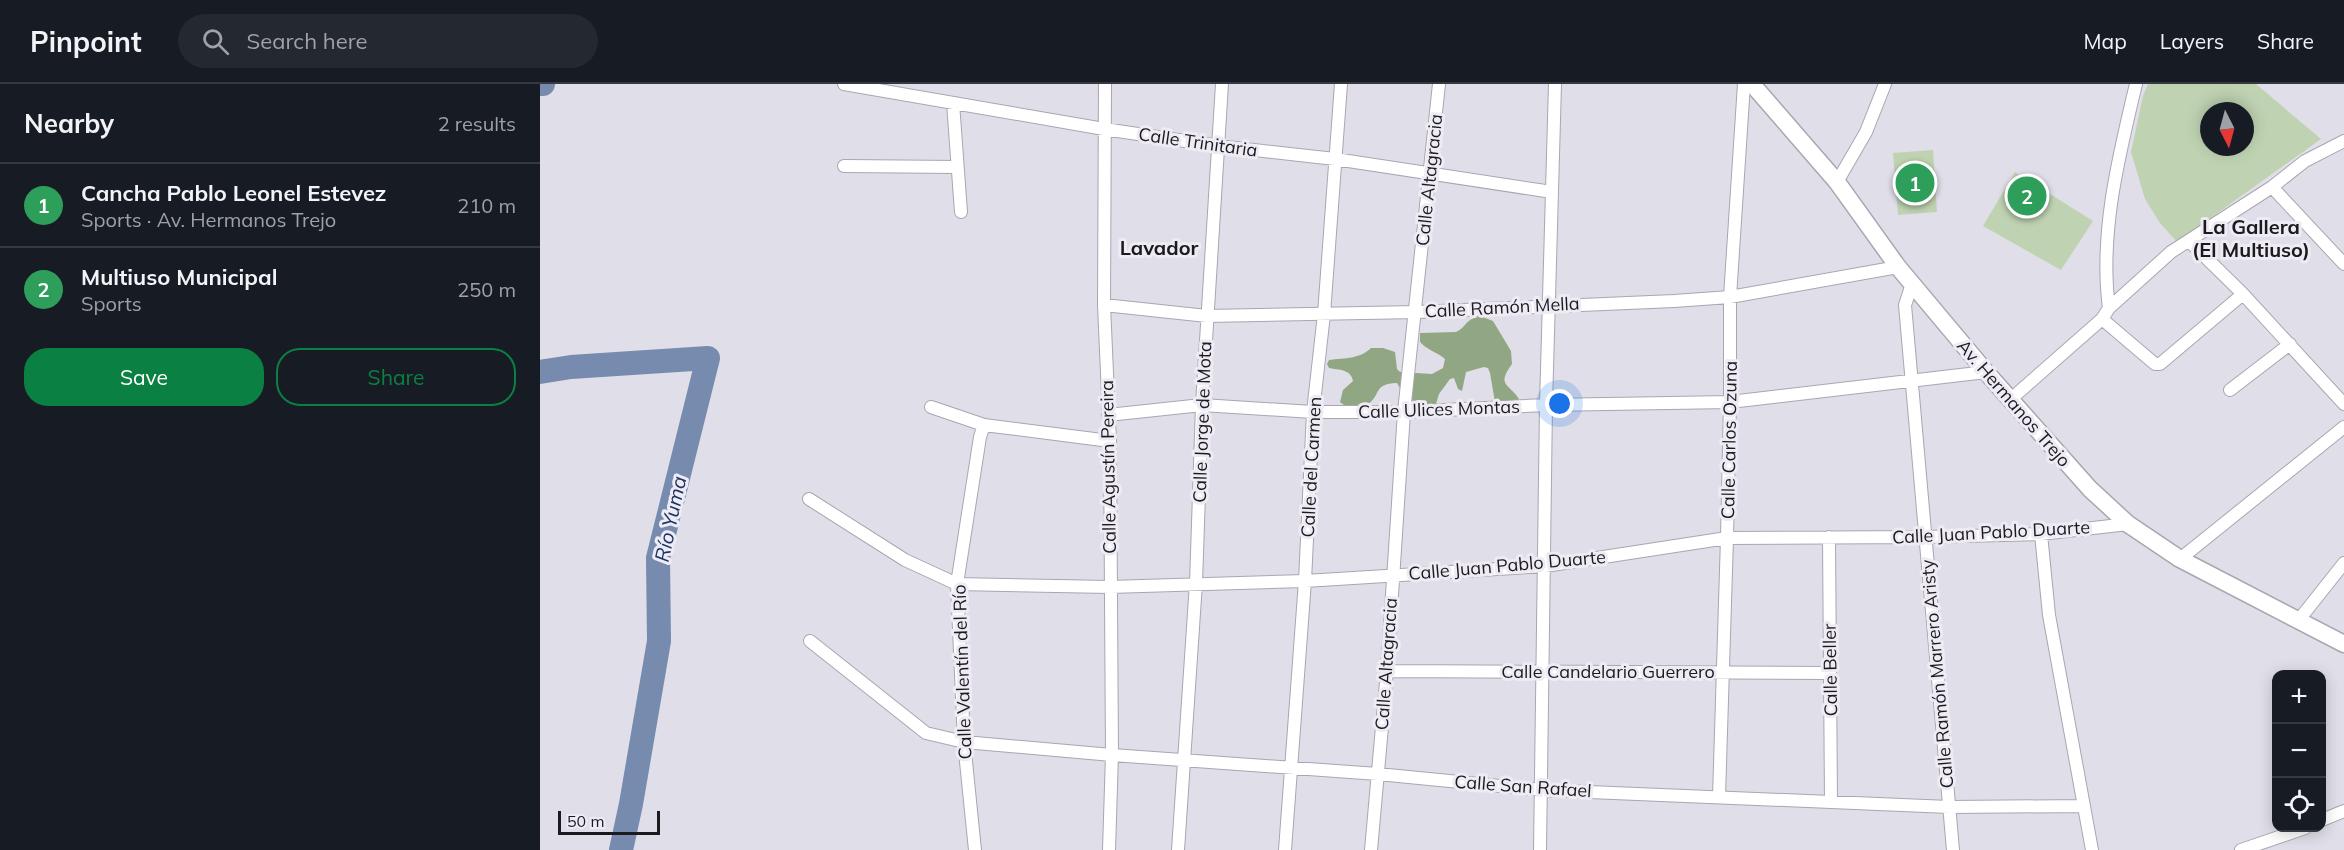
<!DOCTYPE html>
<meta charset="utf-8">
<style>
body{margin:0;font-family:Mulish,sans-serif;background:#242831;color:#f1f3f6}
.controls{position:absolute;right:18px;bottom:18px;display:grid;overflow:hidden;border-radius:12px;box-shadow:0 3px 15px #0003}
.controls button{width:54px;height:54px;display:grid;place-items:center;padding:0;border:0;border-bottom:2px solid #363941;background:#171b24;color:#f1f3f6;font:30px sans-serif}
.compass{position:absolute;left:1660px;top:18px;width:54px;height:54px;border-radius:50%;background:#171b24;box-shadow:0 3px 15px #0003;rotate:174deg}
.scale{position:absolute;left:18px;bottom:15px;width:102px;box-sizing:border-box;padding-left:6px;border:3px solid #1b1a1e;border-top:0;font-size:16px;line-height:21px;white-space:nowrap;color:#1b1a1e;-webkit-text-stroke:4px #eeebf5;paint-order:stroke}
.you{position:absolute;left:1020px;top:320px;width:21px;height:21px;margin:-15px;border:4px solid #fff;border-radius:50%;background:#1a73e8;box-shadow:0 0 0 9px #1a73e833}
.badge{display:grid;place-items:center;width:39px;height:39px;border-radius:50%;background:#0b8043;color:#fff;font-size:20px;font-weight:700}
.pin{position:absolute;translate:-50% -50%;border:3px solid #fff;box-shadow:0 2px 6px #0006}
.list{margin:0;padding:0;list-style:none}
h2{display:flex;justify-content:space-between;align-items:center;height:78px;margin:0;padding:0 24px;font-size:26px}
h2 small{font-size:20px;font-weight:400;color:#9ea1a6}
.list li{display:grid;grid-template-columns:39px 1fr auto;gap:18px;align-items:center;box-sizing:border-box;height:84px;padding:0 24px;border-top:2px solid #363941}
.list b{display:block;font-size:22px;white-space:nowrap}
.list p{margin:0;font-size:20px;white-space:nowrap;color:#9ea1a6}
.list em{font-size:20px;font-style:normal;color:#9ea1a6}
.actions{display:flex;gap:12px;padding:18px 24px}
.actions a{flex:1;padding:14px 0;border:2px solid #0b8043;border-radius:24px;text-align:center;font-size:21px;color:#0b8043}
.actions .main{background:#0b8043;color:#fff}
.icon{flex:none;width:33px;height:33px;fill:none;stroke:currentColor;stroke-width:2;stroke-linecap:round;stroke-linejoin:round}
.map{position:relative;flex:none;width:1804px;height:766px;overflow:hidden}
header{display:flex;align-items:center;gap:36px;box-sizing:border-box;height:84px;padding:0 30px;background:#171b24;border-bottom:2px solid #363941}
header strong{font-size:28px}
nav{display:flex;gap:33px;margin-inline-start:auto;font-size:21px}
.search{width:420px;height:54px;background:#242831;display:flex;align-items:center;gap:15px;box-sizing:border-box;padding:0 21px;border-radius:33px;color:#9ea1a6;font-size:22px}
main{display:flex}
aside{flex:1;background:#171b24}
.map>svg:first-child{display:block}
.green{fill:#bfd3b2;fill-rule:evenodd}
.forest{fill:#91a783}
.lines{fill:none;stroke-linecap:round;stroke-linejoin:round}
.river{stroke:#768bae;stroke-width:24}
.minor-casing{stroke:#a9a6b0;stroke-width:14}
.secondary-casing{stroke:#a9a6b0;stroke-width:19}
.minor{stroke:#fff;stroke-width:12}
.secondary{stroke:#fff;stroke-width:16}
.labels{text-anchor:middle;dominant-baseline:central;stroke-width:6;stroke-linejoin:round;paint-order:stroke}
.street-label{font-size:18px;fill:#1b1a1e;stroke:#eeebf5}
.neighbourhood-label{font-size:20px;font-weight:bold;fill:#1b1a1e;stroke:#eeebf5}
.water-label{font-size:20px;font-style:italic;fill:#1a3563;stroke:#eeebf5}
</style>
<header>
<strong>Pinpoint</strong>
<div class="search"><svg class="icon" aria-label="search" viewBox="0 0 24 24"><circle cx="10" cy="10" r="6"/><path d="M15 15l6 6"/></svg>Search here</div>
<nav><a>Map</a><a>Layers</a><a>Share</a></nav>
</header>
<main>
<aside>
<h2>Nearby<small>2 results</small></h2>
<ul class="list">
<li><span class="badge" style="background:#2e9e5b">1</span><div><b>Cancha Pablo Leonel Estevez</b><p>Sports · Av. Hermanos Trejo</p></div><em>210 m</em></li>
<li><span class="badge" style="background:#2e9e5b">2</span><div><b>Multiuso Municipal</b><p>Sports</p></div><em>250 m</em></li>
</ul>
<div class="actions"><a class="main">Save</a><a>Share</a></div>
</aside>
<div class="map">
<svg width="1804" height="766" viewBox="0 0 1804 766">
<rect width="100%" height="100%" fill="#e0dee8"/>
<!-- green -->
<path class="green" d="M 1608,0 L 1716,0 L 1781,55 L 1637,158 L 1620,139 L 1605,115 L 1591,68 L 1603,12 ZM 1669,27 L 1705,27 L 1705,63 L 1669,63 Z
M 1393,66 L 1397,128 L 1358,131 L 1353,69 Z
M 1475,88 L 1553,137 L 1521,186 L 1443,142 Z"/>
<!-- forest -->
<path class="forest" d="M 940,232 L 953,237 L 971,267 L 972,280 C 956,302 969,299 979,315 L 972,319 L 955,318 L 950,289 L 948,284 L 944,283 L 926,288 L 922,307 L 918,305 L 914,294 L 910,295 L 899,310 L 895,323 L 871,322 L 857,299 C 832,300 842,311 827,321 C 822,324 814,323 808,324 L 800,318 L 803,306 L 813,297 C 811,285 799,286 789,284 L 787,280 L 789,276 C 805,274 820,275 831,264 L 843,264 L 855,268 L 857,285 L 860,288 L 892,290 L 903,284 L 905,275 C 897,268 887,266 880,258 L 880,249 L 916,248 C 927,243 924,236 940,232 Z"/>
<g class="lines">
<!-- river -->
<path class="river" d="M 0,0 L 3,0
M 0,288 L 31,283 L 168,274 L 118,474 L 119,557 L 91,720 L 81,766"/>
<!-- minor casing -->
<g class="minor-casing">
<path id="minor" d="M 304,0 L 564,45 L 679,62 L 795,75 L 1012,108
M 565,0 L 564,221 L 570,357 L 572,671 L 569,766
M 413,19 L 421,128
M 304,82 L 417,83
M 1297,98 L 1326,48 L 1345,0
M 1732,103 L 1804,180
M 1649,157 L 1703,210 L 1804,320
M 1372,200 L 1365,221 L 1413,766
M 564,221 L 667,232 L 877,228 L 1134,217 L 1190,213 L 1358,183
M 1569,224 C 1559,150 1579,71 1596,0
M 1562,235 L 1615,280 L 1620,280 L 1703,210
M 1690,306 L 1750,260
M 1471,315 L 1562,235 L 1569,224 L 1631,168 L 1732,103 L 1765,77 L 1804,57
M 391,323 L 444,341 L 570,357
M 568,331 L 662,321 L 773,328 L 864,328 L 1006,321 L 1190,318 L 1446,288
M 269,415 L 365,476 L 417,500 L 570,503 L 765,497 L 1005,482 L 1187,454 L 1385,453 L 1501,450 L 1588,440
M 1501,450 L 1509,531 L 1552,766
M 1289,453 L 1291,718
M 1640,475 L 1804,343
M 1758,537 L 1804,479
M 270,557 L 386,649 L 424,658 L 572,671 L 838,690 L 1002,706 L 1409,723 L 1544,722
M 847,587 L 1289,589
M 1179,713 L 1187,454 L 1190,318 L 1190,213 L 1204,0
M 1782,736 L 1804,727
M 435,766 L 424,658 L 417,500 L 440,353 L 444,341
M 638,766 L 656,499 L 662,321 L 682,0
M 745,766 L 765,497 L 773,328 L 784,230 L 801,0
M 831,766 L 847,587 L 864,328 L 899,0
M 1000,766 L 1006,321 L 1015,0
M 1701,766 L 1765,744"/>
</g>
<!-- secondary casing -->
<g class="secondary-casing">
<path id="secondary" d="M 1212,0 L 1297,98 L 1358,183 L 1446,288 L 1550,405 L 1588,440 L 1640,475 L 1804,560"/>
</g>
<!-- minor -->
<use href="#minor" class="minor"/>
<!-- secondary -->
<use href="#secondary" class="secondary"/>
</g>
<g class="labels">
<!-- street labels -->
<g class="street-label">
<text transform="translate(658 58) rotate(8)">Calle Trinitaria</text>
<text transform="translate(889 96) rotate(-84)">Calle Altagracia</text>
<text transform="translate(962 223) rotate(-3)">Calle Ramón Mella</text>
<text transform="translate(1474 319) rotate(49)">Av. Hermanos Trejo</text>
<text transform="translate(899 325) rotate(-2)">Calle Ulices Montas</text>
<text transform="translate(662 338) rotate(-88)">Calle Jorge de Mota</text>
<text transform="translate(1189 356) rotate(-89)">Calle Carlos Ozuna</text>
<text transform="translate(568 383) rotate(-91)">Calle Agustín Pereira</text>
<text transform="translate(771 383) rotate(-87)">Calle del Carmen</text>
<text transform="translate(1451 448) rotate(-3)">Calle Juan Pablo Duarte</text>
<text transform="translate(967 481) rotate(-5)">Calle Juan Pablo Duarte</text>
<text transform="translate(846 580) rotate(-86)">Calle Altagracia</text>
<text transform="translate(1290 586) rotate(-91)">Calle Beller</text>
<text x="1068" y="587">Calle Candelario Guerrero</text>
<text transform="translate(422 588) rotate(-92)">Calle Valentín del Río</text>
<text transform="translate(1397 590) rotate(-95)">Calle Ramón Marrero Aristy</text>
<text transform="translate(983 702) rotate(4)">Calle San Rafael</text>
</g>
<!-- neighbourhood labels -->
<g class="neighbourhood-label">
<text x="1711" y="142">La Gallera<tspan x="1711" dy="23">(El Multiuso)</tspan></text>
<text x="619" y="163">Lavador</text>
</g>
<!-- water labels -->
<g class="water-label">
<text transform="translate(130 435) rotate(-78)">Río Yuma</text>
</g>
</g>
</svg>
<div class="controls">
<button>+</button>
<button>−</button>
<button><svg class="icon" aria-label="locate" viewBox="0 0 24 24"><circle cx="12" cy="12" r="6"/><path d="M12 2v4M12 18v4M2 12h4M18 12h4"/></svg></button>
</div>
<svg class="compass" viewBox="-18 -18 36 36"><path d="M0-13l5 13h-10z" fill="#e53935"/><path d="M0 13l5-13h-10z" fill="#9ea1a6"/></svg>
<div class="scale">50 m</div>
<div class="you"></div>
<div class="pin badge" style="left:1375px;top:99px;background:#2e9e5b">1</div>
<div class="pin badge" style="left:1487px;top:112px;background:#2e9e5b">2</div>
</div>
</main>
